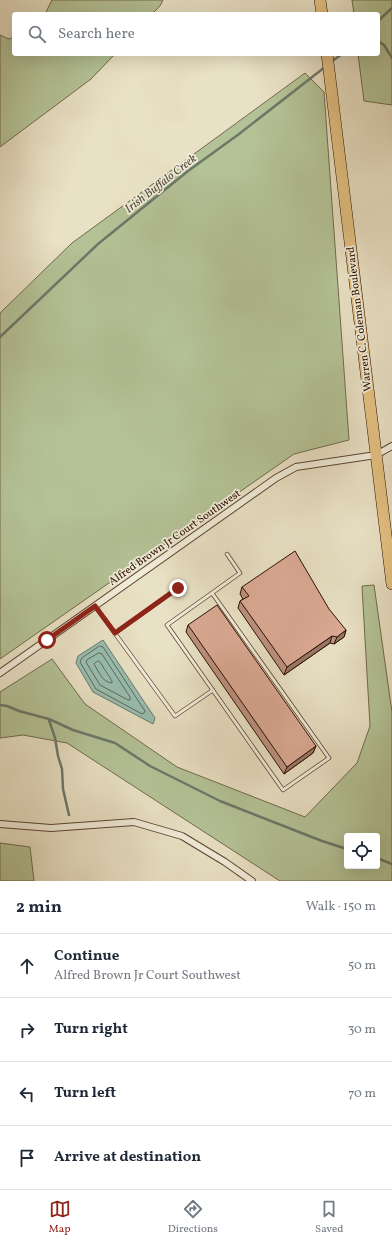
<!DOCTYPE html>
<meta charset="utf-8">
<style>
body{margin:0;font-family:Vollkorn,serif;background:#f6f6f7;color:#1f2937}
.controls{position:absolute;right:12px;bottom:12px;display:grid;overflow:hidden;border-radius:4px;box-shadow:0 4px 16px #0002}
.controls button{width:36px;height:36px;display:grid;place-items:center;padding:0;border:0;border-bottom:1px solid #e0e1e3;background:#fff;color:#1f2937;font:20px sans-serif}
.stop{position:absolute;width:12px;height:12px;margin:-9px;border:3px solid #8f2418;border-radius:50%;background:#fff}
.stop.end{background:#8f2418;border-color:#fff;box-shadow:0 1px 4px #0008}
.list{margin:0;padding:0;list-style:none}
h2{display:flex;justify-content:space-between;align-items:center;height:52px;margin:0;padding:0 16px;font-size:17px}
h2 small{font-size:13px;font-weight:400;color:#747a83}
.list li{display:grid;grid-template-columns:26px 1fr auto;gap:12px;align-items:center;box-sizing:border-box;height:64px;padding:0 16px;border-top:1px solid #e0e1e3}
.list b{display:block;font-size:15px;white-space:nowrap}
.list p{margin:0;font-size:13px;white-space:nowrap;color:#747a83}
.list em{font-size:13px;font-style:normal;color:#747a83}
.icon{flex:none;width:22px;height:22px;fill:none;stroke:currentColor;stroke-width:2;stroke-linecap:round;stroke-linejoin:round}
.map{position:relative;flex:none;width:392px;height:881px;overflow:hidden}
.search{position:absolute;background:#fff;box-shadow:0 4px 16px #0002;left:12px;right:12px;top:12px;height:44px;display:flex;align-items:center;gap:10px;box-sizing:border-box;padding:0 14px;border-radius:4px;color:#747a83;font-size:15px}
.sheet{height:308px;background:#fff}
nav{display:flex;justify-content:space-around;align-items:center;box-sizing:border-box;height:56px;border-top:1px solid #e0e1e3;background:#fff;font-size:11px;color:#747a83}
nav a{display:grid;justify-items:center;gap:2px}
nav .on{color:#8f2418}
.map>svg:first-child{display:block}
.green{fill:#b4c397;stroke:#706a4c;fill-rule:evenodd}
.water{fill:#98beb0;stroke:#6c786a}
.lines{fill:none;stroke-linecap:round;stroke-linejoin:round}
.shore{stroke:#626758;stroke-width:1}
.stream{stroke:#6c786a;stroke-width:2.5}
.lane-casing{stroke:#5a4431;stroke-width:4.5}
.street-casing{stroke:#5a4431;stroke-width:8}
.highway-casing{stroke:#2b1000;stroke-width:12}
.lane{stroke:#f1ecd9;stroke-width:3}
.street{stroke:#f1ecd9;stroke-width:6}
.highway{stroke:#e4c082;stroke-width:11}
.wall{fill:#bc917f;stroke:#2b1000}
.shaded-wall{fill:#997668;stroke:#2b1000}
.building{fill:#dba994;stroke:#2b1000}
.route{stroke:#8f2418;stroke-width:5}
.labels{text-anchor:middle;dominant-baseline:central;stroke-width:3.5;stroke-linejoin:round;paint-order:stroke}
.street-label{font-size:11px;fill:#2b1000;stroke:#f1ecd9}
.water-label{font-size:12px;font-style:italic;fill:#514d3e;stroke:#f1ecd9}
</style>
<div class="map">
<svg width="392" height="881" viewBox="0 0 392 881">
<rect width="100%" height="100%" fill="#e9e1c5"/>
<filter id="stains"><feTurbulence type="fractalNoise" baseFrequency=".005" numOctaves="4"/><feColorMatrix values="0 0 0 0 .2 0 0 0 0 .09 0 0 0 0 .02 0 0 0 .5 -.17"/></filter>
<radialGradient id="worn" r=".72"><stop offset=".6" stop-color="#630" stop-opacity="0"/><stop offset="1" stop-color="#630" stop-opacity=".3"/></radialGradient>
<!-- green -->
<path class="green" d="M 52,0 L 163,0 L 160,6 L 152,14 L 45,14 Z
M 352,0 L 392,0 L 392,105 L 364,101 L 358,54 L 378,54 L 378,14 L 354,14 Z
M 0,35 L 9,39 L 14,37 L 14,54 L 115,54 L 91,79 L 0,147 Z
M 305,73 L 324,92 L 349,440 L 294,454 L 0,659 L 0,313 L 72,243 Z
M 374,585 L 392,712 L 392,881 L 280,881 L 67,743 L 23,735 L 0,738 L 0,692 L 52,659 L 85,704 L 177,767 L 305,817 L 357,763 L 370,726 L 362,586 ZM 347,836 L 377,836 L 377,866 L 347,866 Z
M 0,843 L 30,847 L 34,881 L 0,881 Z"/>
<!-- water -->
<path class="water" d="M 103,640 L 155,718 L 153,724 L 93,692 L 76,663 L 78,656 Z"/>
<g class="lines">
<!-- shore -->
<path class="shore" d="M 100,646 L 103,647 L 145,711 L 144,713 L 142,714 L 96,689 L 80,662 L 82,658 Z
M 99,653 L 102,654 L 130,697 L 130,700 L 128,700 L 100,685 L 86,662 L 87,660 Z
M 98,661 L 100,662 L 112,681 L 112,683 C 102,682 99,672 94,664 L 95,663 Z"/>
<!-- stream -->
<path class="stream" d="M 378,21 L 392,8
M 378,41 L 384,45 L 392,58
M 331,62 L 342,54
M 0,337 L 98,244 L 188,171 L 239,134 L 325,67
M 0,705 L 7,706 L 19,711 L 49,719 L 73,730 L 115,743 L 150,766 L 220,801 L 322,841 L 347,849
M 49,720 L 55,738 L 58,756 L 62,769 L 63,789 L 69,815
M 377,858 L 392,864"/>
<!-- lane casing -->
<g class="lane-casing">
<path id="lane" d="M 212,593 L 329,758 L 283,790 L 167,625 Z
M 212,593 L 240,573 L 227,554
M 95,606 L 175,716 L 213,690
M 115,633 L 178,588"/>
</g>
<!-- street casing -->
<g class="street-casing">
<path id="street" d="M 0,673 L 276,478 L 296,467 L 376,455 L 392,446
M 0,824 L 51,828 L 134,822 L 182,836 L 225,862 L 252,881"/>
</g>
<!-- highway casing -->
<g class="highway-casing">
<path id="highway" d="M 320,0 L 322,14
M 327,54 L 392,584"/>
</g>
<!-- lane -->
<use href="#lane" class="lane"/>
<!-- street -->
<use href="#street" class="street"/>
<!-- highway -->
<use href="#highway" class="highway"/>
</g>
<!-- wall -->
<path class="wall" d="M 242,587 L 346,630 L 344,637 L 334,644 L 330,643 L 284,675 L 238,608 L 240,601 L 243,599 L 240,594 Z
M 188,625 L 316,746 L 313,753 L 284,774 L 186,632 Z"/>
<!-- shaded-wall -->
<path class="shaded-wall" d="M 346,630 L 344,637 L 334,644 L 337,637 Z
M 332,636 L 330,643 L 284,675 L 287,667 Z
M 316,746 L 313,753 L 284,774 L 287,767 Z"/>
<!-- building -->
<path class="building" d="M 295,551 L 329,609 L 346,630 L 337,637 L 332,636 L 287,667 L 240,601 L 249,596 L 242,587 Z
M 217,605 L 316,746 L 287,767 L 188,625 Z"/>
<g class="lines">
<!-- route -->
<path class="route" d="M 47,640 L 95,606 L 115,633 L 178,588"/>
</g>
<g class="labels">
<!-- street labels -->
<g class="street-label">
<text transform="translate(360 319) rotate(-97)">Warren C. Coleman Boulevard</text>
<text transform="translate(175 538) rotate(-35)">Alfred Brown Jr Court Southwest</text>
</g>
<!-- water labels -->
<g class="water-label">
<text transform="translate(161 184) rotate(-38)">Irish Buffalo Creek</text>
</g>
</g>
<rect width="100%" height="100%" filter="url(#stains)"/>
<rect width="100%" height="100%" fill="url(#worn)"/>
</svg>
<div class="controls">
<button><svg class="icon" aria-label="locate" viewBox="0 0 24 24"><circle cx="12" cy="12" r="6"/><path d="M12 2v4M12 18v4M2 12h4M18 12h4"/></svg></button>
</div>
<div class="stop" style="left:47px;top:640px"></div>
<div class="stop end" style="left:178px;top:588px"></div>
<div class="search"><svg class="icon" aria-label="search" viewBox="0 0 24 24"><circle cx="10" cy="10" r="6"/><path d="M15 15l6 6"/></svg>Search here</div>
</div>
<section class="sheet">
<h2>2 min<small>Walk · 150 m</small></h2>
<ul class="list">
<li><svg class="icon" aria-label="ahead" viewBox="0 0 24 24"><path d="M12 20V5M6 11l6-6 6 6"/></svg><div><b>Continue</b><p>Alfred Brown Jr Court Southwest</p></div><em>50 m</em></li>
<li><svg class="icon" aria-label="right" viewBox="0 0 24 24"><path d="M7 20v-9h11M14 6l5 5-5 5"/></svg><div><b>Turn right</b></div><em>30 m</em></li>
<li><svg class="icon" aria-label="left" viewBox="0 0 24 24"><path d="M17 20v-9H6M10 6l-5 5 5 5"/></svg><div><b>Turn left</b></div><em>70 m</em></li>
<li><svg class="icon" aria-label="arrive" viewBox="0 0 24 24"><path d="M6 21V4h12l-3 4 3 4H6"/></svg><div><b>Arrive at destination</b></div></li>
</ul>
</section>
<nav>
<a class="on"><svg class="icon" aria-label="map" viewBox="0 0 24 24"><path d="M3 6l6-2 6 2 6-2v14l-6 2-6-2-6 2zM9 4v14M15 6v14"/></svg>Map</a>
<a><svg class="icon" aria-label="directions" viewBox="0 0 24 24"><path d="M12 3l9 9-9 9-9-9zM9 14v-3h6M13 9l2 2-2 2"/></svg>Directions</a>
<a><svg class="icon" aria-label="saved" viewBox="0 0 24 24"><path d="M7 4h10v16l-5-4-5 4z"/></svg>Saved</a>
</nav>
